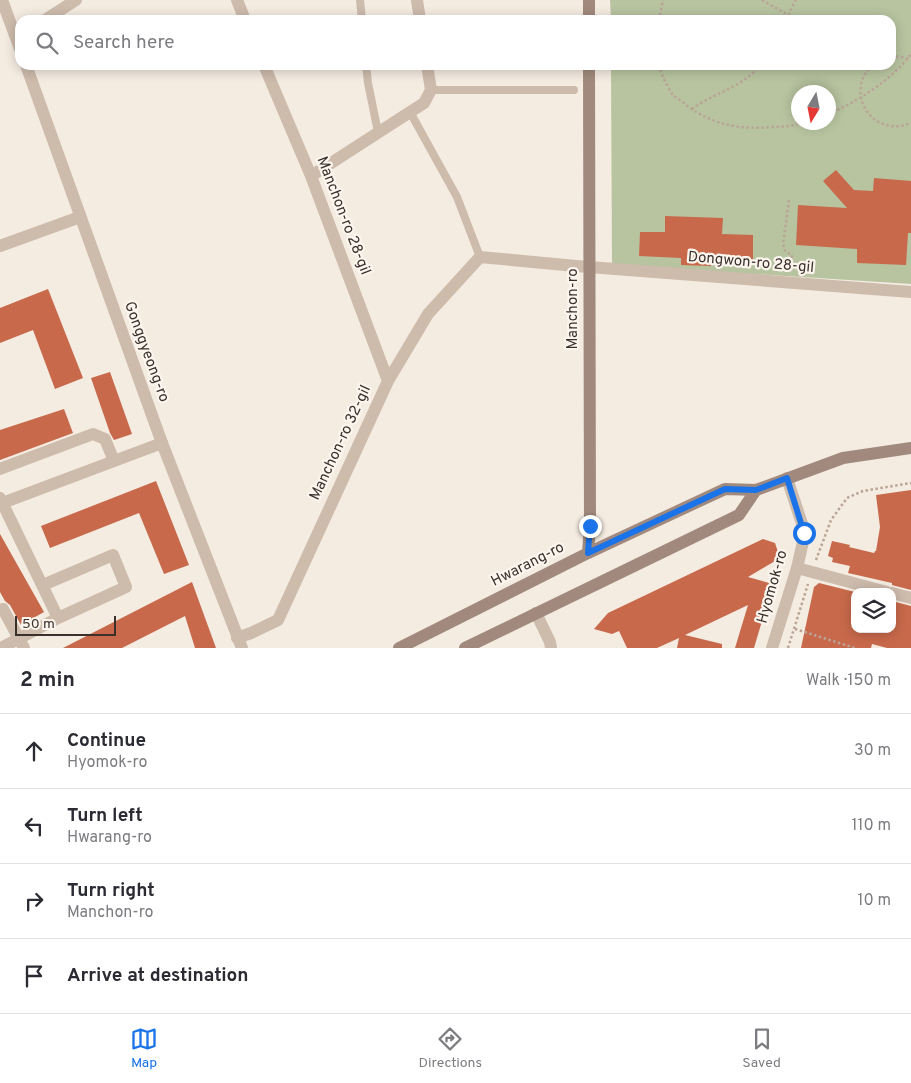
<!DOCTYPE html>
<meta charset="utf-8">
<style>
body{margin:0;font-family:Overpass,sans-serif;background:#f2f2f3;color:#2b2b33}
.controls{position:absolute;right:15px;bottom:15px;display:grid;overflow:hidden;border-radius:10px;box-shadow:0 2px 12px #0003}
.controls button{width:45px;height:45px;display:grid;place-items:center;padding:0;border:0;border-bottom:1px solid #e1e1e2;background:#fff;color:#2b2b33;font:25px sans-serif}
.compass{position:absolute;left:791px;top:85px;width:45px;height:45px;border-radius:50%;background:#fff;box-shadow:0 2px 12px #0003;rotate:190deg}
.scale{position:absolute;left:15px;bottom:12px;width:101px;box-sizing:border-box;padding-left:5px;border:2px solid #3b302b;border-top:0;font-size:14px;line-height:18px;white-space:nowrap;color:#3b302b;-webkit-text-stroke:4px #fbf5ee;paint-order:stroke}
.stop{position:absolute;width:15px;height:15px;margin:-11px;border:4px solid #1a73e8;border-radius:50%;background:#fff}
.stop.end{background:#1a73e8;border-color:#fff;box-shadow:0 1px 5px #0008}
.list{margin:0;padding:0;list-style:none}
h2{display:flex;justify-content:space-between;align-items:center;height:65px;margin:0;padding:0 20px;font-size:21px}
h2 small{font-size:16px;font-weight:400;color:#7c7c81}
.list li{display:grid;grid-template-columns:32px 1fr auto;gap:15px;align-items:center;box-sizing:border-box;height:75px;padding:0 20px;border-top:1px solid #e1e1e2}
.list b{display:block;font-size:19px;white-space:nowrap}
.list p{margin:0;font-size:16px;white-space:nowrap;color:#7c7c81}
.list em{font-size:16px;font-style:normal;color:#7c7c81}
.icon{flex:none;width:28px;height:28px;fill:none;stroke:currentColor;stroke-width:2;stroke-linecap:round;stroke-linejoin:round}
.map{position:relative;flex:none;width:911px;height:648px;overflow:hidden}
.search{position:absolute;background:#fff;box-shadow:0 2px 12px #0003;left:15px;right:15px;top:15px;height:55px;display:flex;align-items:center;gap:12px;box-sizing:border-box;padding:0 18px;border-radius:15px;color:#7c7c81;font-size:19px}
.sheet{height:365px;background:#fff}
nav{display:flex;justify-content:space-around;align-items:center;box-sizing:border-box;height:70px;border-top:1px solid #e1e1e2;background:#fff;font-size:14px;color:#7c7c81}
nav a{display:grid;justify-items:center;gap:2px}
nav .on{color:#1a73e8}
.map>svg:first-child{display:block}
.green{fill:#b8c4a0;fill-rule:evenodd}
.building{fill:#c8694b}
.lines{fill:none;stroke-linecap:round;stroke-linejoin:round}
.path{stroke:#b9a596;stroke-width:2.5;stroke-dasharray:2.5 2.5;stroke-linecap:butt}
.service{stroke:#cdbbac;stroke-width:8}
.minor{stroke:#cdbbac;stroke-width:12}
.tertiary{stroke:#cdbbac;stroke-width:12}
.secondary{stroke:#a18a7d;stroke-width:12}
.route{stroke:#1a73e8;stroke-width:6}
.labels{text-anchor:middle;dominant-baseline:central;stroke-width:4.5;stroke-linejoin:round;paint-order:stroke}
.street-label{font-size:15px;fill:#3b302b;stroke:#fbf5ee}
</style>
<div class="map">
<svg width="911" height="648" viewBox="0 0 911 648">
<rect width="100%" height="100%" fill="#f4ebe1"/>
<!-- green -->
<path class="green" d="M 610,0 L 911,0 L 911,284 L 612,265 L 611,65 L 891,65 L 891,20 L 611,20 ZM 798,92 L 828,92 L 828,122 L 798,122 Z"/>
<!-- building -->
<path class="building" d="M 836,170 L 854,190 L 873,191 L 874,178 L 911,181 L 911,233 L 908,233 L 906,265 L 857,263 L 857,249 L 796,245 L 798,205 L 847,208 L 823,181 Z
M 665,216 L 723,218 L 722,234 L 753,235 L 753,260 L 711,259 L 711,266 L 681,265 L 681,258 L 639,256 L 640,232 L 665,232 Z
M 48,289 L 83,378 L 55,389 L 33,330 L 0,343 L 0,308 Z
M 110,372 L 132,434 L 114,440 L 110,433 L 91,378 Z
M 64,409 L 73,433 L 0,460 L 0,430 Z
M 156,481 L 189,565 L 164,574 L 139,513 L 50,548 L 41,526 Z
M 911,490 L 911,590 L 892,585 L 892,583 L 848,573 L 850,566 L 832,562 L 833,558 L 828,556 L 832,541 L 850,545 L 849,547 L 874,553 L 875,551 L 876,551 L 880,527 L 876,495 Z
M 0,534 L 44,612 L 21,625 L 10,605 L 5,601 L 0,592 Z
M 763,539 L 775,543 L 780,558 L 748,577 L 773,584 L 754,648 L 735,648 L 748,605 L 685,635 L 722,644 L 722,648 L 677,648 L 679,638 L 657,648 L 627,648 L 619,631 L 612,634 L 594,629 L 608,613 Z
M 192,582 L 216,648 L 195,648 L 185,616 L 122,648 L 63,648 Z
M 819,583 L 855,592 L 855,629 L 892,629 L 892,601 L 911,606 L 911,648 L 887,648 L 872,644 L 871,648 L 801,648 L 814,587 Z"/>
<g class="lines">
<!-- path -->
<path class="path" d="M 762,0 L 797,20
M 659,20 L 663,0
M 787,20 L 792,7 L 796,0
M 891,57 C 897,56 906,57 911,60
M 659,65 C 661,74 668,89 674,96 C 678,99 683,102 686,105 C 713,125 740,130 773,127 C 784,127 794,126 804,122
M 872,65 C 867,71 862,77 861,85 C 857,108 876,129 900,126 C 904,126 907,124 911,123
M 692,109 C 713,93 744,87 760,65
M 828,114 C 856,103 894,78 911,54
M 789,200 L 783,244 L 785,251 L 792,255 L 791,270
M 816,560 L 831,520 L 847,498 L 863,491 L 911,483
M 795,629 L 855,648
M 788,648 L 808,584"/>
<!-- service -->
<path class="service" d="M 360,0 L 362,20
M 366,65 L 368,83 L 378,132
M 431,90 L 574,90
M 410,112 L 457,197 L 480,257"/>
<!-- minor -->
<path class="minor" d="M 237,0 L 245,20
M 417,0 L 420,20
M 264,65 L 311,176 L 388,381
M 311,176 L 424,103 L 431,90 L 427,65
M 0,246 L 80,217
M 0,469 L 93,434 L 105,439 L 114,461
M 0,498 L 58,618 L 126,587 L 113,555 L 43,585
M 0,504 L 162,443
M 797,568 L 887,592
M 892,593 L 911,598
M 0,610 L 3,609 L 24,648
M 536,613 L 550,642 L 551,648
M 237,638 L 251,633 L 278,620 L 388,381 L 428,314 L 480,257 L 576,266 L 911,292
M 1,648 L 58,618"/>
<!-- tertiary -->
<path class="tertiary" d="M 2,0 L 20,49
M 45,20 L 76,0
M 26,65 L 162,443 L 242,648
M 772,648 L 797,568 L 805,533 L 787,478"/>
<!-- secondary -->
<path class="secondary" d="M 589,0 L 589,20
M 588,553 L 590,526 L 589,65
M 399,648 L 588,553 L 725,489 L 756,490 L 843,458 L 911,448
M 465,648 L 739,515 L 756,490"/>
</g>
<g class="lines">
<!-- route -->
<path class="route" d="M 590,526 L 588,553 L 725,489 L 756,490 L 787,478 L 804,533"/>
</g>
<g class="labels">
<!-- street labels -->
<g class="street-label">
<text transform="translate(343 216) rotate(69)">Manchon-ro 28-gil</text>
<text transform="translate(751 263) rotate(5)">Dongwon-ro 28-gil</text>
<text transform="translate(573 309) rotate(-90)">Manchon-ro</text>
<text transform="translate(146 352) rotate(70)">Gonggyeong-ro</text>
<text transform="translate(341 443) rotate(-65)">Manchon-ro 32-gil</text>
<text transform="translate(528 565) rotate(-27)">Hwarang-ro</text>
<text transform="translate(773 587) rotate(-74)">Hyomok-ro</text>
</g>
</g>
</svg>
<div class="controls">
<button><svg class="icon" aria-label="layers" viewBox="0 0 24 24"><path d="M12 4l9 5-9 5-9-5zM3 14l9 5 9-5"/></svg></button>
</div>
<svg class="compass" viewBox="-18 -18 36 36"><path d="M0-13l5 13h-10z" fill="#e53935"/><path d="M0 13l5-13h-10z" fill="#7c7c81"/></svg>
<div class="scale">50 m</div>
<div class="stop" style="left:804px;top:533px"></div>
<div class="stop end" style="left:590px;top:526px"></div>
<div class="search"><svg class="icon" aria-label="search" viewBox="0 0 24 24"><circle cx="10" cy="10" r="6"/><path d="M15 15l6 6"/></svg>Search here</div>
</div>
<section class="sheet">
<h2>2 min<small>Walk · 150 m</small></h2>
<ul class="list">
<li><svg class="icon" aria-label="ahead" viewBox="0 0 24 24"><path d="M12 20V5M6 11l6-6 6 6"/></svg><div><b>Continue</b><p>Hyomok-ro</p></div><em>30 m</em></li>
<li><svg class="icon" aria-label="left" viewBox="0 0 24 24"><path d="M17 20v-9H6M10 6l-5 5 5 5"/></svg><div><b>Turn left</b><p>Hwarang-ro</p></div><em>110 m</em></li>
<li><svg class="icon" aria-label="right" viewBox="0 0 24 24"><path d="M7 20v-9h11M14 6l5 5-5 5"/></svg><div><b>Turn right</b><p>Manchon-ro</p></div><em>10 m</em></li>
<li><svg class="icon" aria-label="arrive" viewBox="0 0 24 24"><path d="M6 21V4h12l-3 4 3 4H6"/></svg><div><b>Arrive at destination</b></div></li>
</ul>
</section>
<nav>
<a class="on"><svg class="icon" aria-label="map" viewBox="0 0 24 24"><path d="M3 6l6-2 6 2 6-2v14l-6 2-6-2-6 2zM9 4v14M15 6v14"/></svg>Map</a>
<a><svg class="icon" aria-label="directions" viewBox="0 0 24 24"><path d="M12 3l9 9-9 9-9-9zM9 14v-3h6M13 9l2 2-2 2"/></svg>Directions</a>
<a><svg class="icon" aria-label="saved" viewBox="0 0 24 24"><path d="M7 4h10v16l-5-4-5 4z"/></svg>Saved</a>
</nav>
